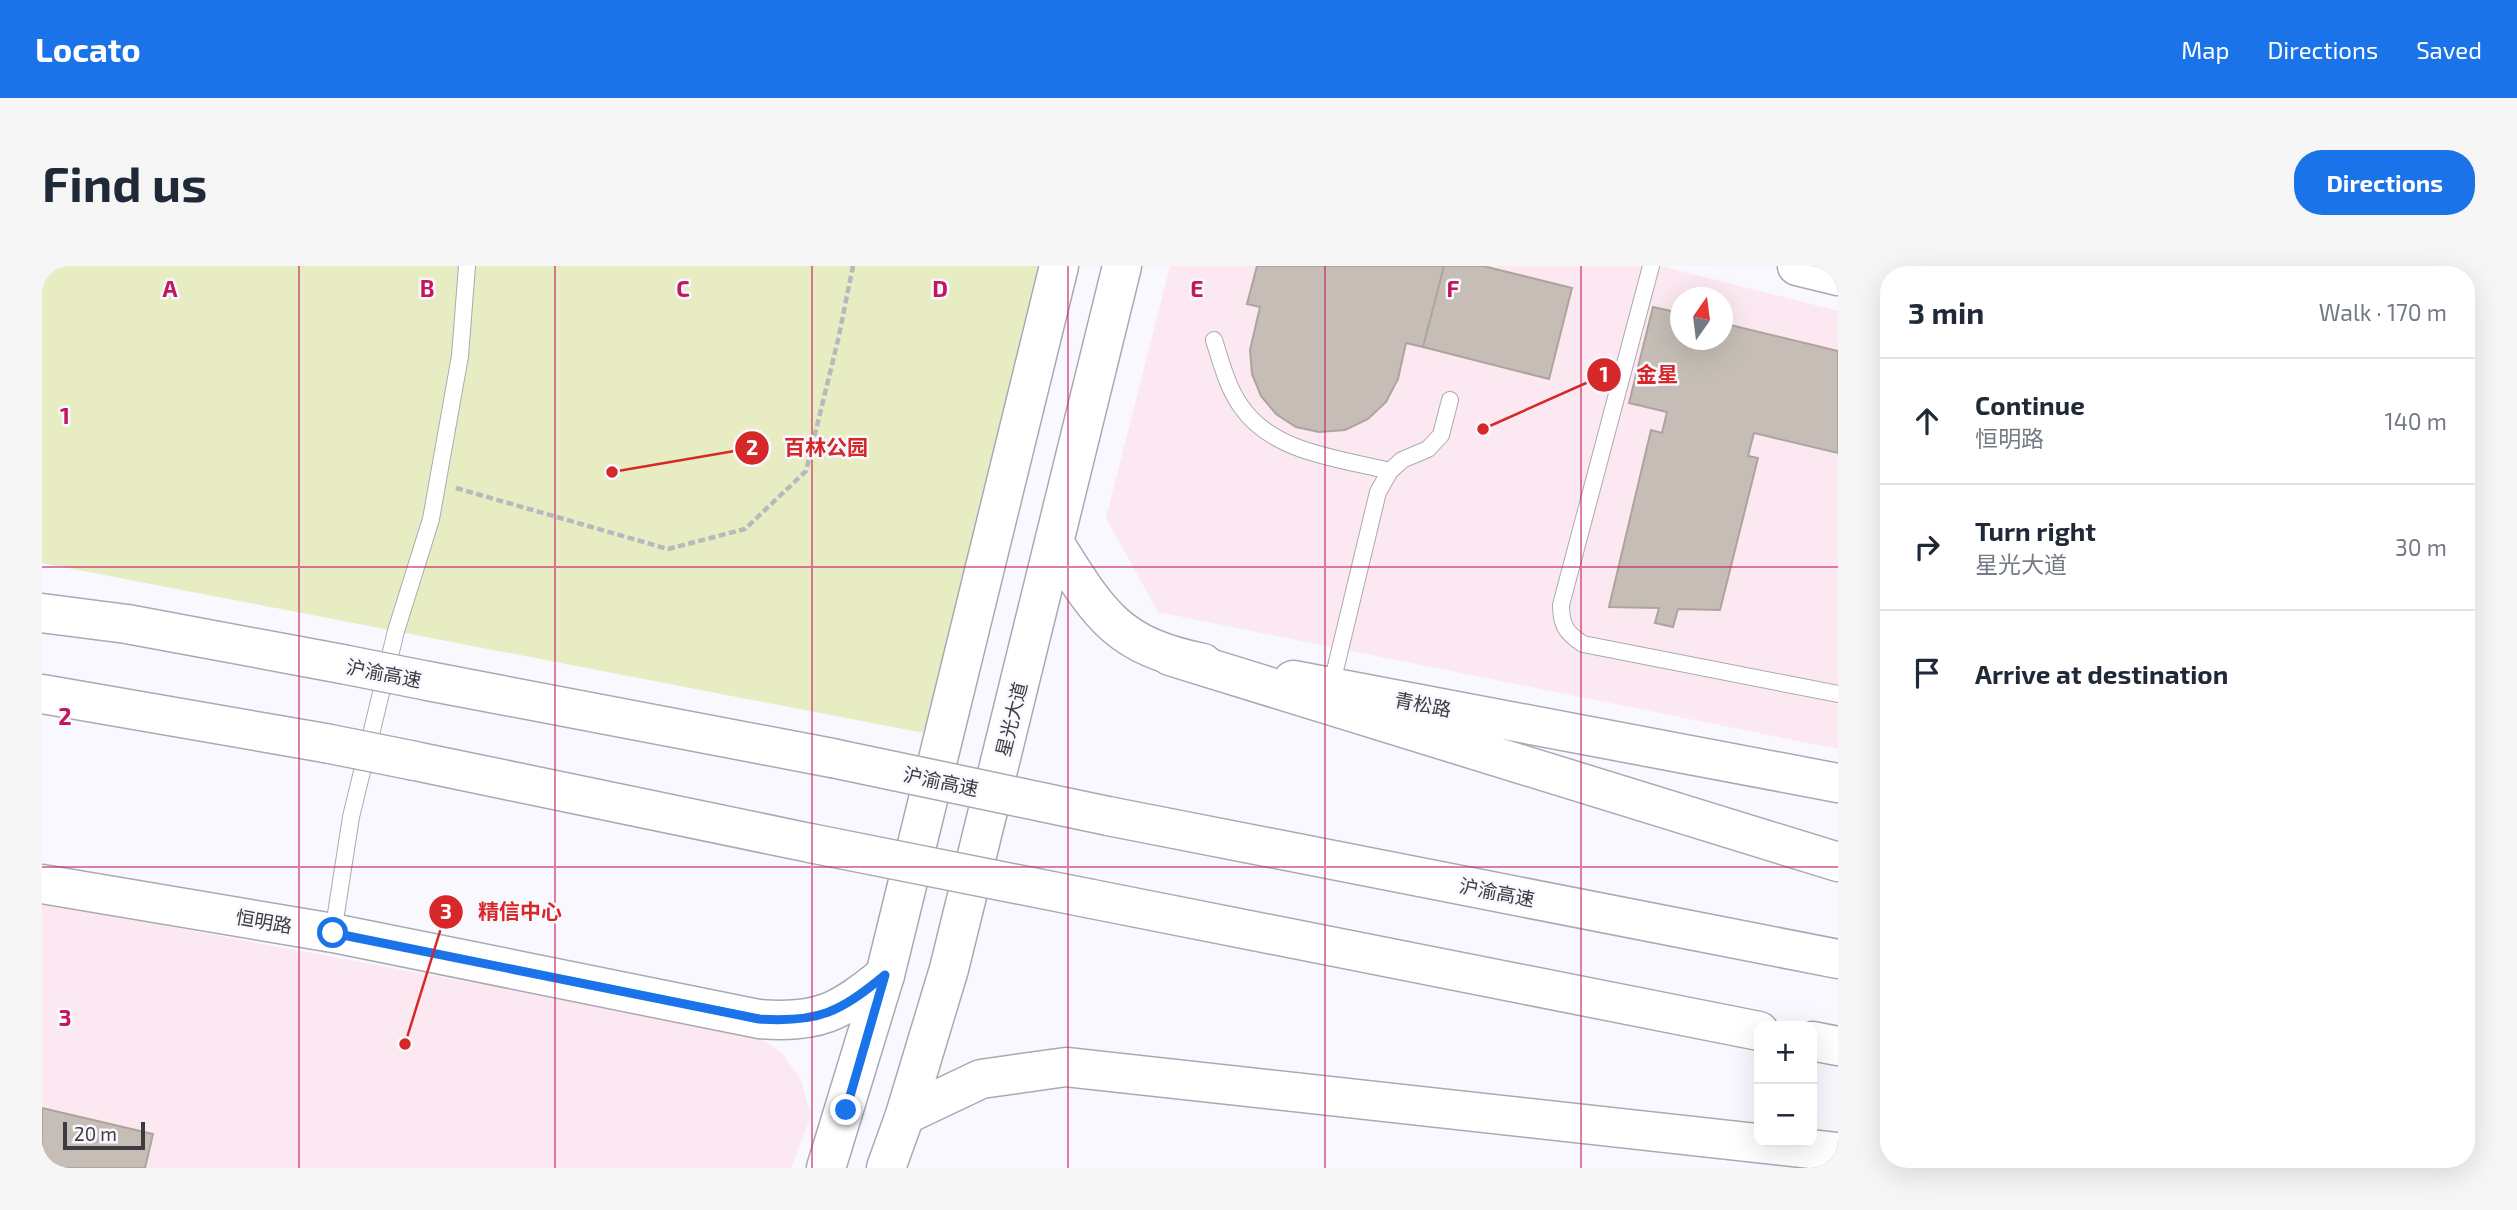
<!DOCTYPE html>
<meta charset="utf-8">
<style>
body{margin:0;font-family:"Exo 2","Noto Sans SC",sans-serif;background:#f6f6f7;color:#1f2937}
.controls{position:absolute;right:21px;bottom:21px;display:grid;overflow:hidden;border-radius:14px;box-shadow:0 7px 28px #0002}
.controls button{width:63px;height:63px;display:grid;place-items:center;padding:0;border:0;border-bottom:2px solid #e0e1e3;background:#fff;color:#1f2937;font:35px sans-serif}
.compass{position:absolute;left:1628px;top:21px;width:63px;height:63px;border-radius:50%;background:#fff;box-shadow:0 7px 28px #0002;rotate:14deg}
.scale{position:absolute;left:21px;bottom:18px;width:82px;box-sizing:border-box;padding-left:7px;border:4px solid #3c3b40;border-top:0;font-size:19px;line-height:24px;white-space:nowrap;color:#3c3b40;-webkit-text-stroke:5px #f8f8fe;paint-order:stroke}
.stop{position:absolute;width:21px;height:21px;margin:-16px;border:5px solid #1a73e8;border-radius:50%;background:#fff}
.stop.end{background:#1a73e8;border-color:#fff;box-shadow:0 2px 7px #0008}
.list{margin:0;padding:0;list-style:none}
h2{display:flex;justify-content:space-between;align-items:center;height:91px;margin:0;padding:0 28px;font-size:30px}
h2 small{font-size:23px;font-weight:400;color:#747a83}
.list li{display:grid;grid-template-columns:46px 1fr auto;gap:21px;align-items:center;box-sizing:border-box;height:126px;padding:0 28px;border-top:2px solid #e0e1e3}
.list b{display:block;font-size:26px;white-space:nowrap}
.list p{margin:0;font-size:23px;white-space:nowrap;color:#747a83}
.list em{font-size:23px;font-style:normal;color:#747a83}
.icon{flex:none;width:38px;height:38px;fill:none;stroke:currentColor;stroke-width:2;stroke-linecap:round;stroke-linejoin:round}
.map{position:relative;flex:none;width:1796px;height:902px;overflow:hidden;border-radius:28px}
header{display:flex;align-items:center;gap:42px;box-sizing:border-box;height:98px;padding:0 35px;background:#1a73e8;color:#fff}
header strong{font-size:33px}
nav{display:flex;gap:38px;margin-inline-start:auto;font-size:24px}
.intro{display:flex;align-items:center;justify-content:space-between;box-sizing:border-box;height:168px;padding:0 42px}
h1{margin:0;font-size:49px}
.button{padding:18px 32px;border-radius:28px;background:#1a73e8;color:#fff;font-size:24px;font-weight:700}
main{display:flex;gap:42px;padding:0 42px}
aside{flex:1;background:#fff;border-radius:28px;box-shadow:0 7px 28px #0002}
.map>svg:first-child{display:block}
.commercial{fill:#fce8f0;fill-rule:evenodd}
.green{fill:#e8ecc2}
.building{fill:#c6beb6;stroke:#aca49d;stroke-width:2}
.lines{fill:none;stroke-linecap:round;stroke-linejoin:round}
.lane-casing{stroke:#aaa9b3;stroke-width:18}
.secondary-casing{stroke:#aaa9b3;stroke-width:41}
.primary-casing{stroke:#aaa9b3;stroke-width:41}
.highway-casing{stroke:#aaa9b3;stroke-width:41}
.path{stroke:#b8b8bd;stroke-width:4.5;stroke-dasharray:7 3.5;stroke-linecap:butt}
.lane{stroke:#fff;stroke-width:16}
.secondary{stroke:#fff;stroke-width:38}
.primary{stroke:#fff;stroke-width:38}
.highway{stroke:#fff;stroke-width:38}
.highway-bridge-casing{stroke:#aaa9b3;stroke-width:41;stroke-linecap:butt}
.highway-bridge{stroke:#fff;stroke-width:38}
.route{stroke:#1a73e8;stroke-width:9}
.grid{fill:none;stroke:#c2185b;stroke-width:2;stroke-opacity:0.55}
.labels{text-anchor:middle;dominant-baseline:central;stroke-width:5;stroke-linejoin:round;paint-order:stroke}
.street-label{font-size:19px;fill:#3c3b40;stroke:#f8f8fe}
.grid-label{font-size:23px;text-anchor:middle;font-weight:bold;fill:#c2185b;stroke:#f8f8fe;stroke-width:5;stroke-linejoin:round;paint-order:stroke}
.leader{fill:none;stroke:#d62828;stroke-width:2.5}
.callout-dot{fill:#d62828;stroke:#f8f8fe;stroke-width:2.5}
.mark-label{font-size:21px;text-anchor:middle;font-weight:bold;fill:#fff}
.callout-label{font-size:21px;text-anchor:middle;font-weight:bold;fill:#d62828;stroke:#f8f8fe;stroke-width:5;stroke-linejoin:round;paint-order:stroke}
</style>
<header>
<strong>Locato</strong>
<nav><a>Map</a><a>Directions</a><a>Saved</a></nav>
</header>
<div class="intro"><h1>Find us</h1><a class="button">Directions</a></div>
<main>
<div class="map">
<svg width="1796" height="902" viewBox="0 0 1796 902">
<rect width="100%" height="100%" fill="#f8f8fe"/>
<!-- commercial -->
<path class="commercial" d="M 1128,0 L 1618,0 L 1796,45 L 1796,483 L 1116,346 L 1064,252 ZM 1638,32 L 1680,32 L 1680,74 L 1638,74 Z
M 0,637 L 713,769 L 740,787 L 759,814 L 769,850 L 749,902 L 0,902 Z"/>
<!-- green -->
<path class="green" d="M 0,0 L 996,0 L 882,467 L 0,297 Z"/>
<!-- building -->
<path class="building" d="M 1215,0 L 1402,0 L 1381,81 L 1364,77 L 1356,113 L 1344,136 L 1326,153 L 1303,164 L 1277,166 L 1254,161 L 1234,148 L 1219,130 L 1210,108 L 1208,84 L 1218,41 L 1205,38 Z
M 1402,0 L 1441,0 L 1530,22 L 1507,113 L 1381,81 Z
M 1611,41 L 1638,47 L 1638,74 L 1680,74 L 1680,57 L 1796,85 L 1796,187 L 1712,167 L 1706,190 L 1716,192 L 1678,344 L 1636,343 L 1631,361 L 1613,357 L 1617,342 L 1567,341 L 1609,164 L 1620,167 L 1625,146 L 1587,137 Z
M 0,842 L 111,868 L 103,902 L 0,902 Z"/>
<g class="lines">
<!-- lane casing -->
<g class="lane-casing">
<path id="lane" d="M 1609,0 L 1519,339 C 1519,359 1524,367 1541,378 L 1796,428
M 1172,74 C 1179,96 1185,120 1198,139 C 1230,187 1296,192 1348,205
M 1289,421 L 1336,226 L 1348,205 L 1360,194 L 1386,183 L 1399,169 L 1408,134
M 291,667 L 309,551 L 354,365 L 389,253 L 418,90 L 425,0"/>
</g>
<!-- secondary casing -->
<g class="secondary-casing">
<path id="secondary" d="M 1755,0 L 1796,10
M 1013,278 C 1057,348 1075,380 1161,397
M 1251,414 L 1796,517
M 0,618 L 291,667 L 717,753 C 776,758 798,746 843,709"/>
</g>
<!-- primary casing -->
<g class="primary-casing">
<path id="primary" d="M 784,902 L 843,709 L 1017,0
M 844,902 L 863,849 L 907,703 L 1080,0"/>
</g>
<!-- highway casing -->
<g class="highway-casing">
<path id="highway" d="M 0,347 L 85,358 L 300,398
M 1128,390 L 1796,596
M 386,415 L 790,492
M 0,428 L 283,477
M 373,495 L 768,577
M 1066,550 L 1796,693
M 1050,633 L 1717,765
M 1770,775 L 1796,780
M 863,849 L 939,813 L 1024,801 L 1796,886"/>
</g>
<!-- path -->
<path class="path" d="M 414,222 L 626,283 L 703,263 L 764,205 L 796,74 L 811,0"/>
<!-- lane -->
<use href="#lane" class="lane"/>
<!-- secondary -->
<use href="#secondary" class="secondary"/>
<!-- primary -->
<use href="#primary" class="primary"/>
<!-- highway -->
<use href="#highway" class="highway"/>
<!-- highway-bridge casing -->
<g class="highway-bridge-casing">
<path id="highway-bridge" d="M 300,398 L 386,415
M 283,477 L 373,495
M 790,492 L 1066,550
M 768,577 L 1050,633"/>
</g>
<!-- highway-bridge -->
<use href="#highway-bridge" class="highway-bridge"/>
</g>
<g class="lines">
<!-- route -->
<path class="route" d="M 291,667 L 717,753 C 777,757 798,746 843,709 L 804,844"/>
</g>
<!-- grid -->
<path class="grid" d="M 257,0 L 257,902M 513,0 L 513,902M 770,0 L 770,902M 1026,0 L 1026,902M 1283,0 L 1283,902M 1539,0 L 1539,902M 0,301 L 1796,301M 0,601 L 1796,601"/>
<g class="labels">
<!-- street labels -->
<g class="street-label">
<text transform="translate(342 407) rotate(11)">沪渝高速</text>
<text transform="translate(1381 438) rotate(11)">青松路</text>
<text transform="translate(969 453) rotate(-76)">星光大道</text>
<text transform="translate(899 515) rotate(12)">沪渝高速</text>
<text transform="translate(1455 626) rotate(11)">沪渝高速</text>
<text transform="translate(222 655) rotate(10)">恒明路</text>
</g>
</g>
<g class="grid-label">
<text x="128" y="31">A</text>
<text x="385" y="31">B</text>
<text x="641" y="31">C</text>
<text x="898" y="31">D</text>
<text x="1155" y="31">E</text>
<text x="1411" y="31">F</text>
<text x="23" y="158">1</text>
<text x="23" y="459">2</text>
<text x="23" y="760">3</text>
</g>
<!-- callouts -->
<path class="leader" d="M1441 163L1562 109M570 206L710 182M363 778L404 646"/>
<g class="callout-dot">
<circle cx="1441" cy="163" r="7"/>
<circle cx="570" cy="206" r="7"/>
<circle cx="363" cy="778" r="7"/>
<circle cx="1562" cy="109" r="18"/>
<circle cx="710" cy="182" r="18"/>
<circle cx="404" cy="646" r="18"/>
</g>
<g class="mark-label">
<text x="1562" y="116">1</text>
<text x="710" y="189">2</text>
<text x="404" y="653">3</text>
</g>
<g class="callout-label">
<text x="1615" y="116">金星</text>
<text x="784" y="189">百林公园</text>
<text x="478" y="653">精信中心</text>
</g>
</svg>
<div class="controls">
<button>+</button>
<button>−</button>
</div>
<svg class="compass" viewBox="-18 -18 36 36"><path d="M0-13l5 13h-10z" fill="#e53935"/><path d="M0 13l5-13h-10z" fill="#747a83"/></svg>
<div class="scale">20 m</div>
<div class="stop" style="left:291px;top:667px"></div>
<div class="stop end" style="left:804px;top:844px"></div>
</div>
<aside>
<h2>3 min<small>Walk · 170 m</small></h2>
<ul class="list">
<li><svg class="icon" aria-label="ahead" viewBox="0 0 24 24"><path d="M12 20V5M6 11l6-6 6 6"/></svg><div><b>Continue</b><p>恒明路</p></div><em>140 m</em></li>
<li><svg class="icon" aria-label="right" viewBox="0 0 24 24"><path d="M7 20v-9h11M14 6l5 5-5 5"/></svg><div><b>Turn right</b><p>星光大道</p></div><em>30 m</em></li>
<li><svg class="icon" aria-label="arrive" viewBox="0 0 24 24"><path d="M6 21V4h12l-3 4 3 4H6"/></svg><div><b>Arrive at destination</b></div></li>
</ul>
</aside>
</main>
